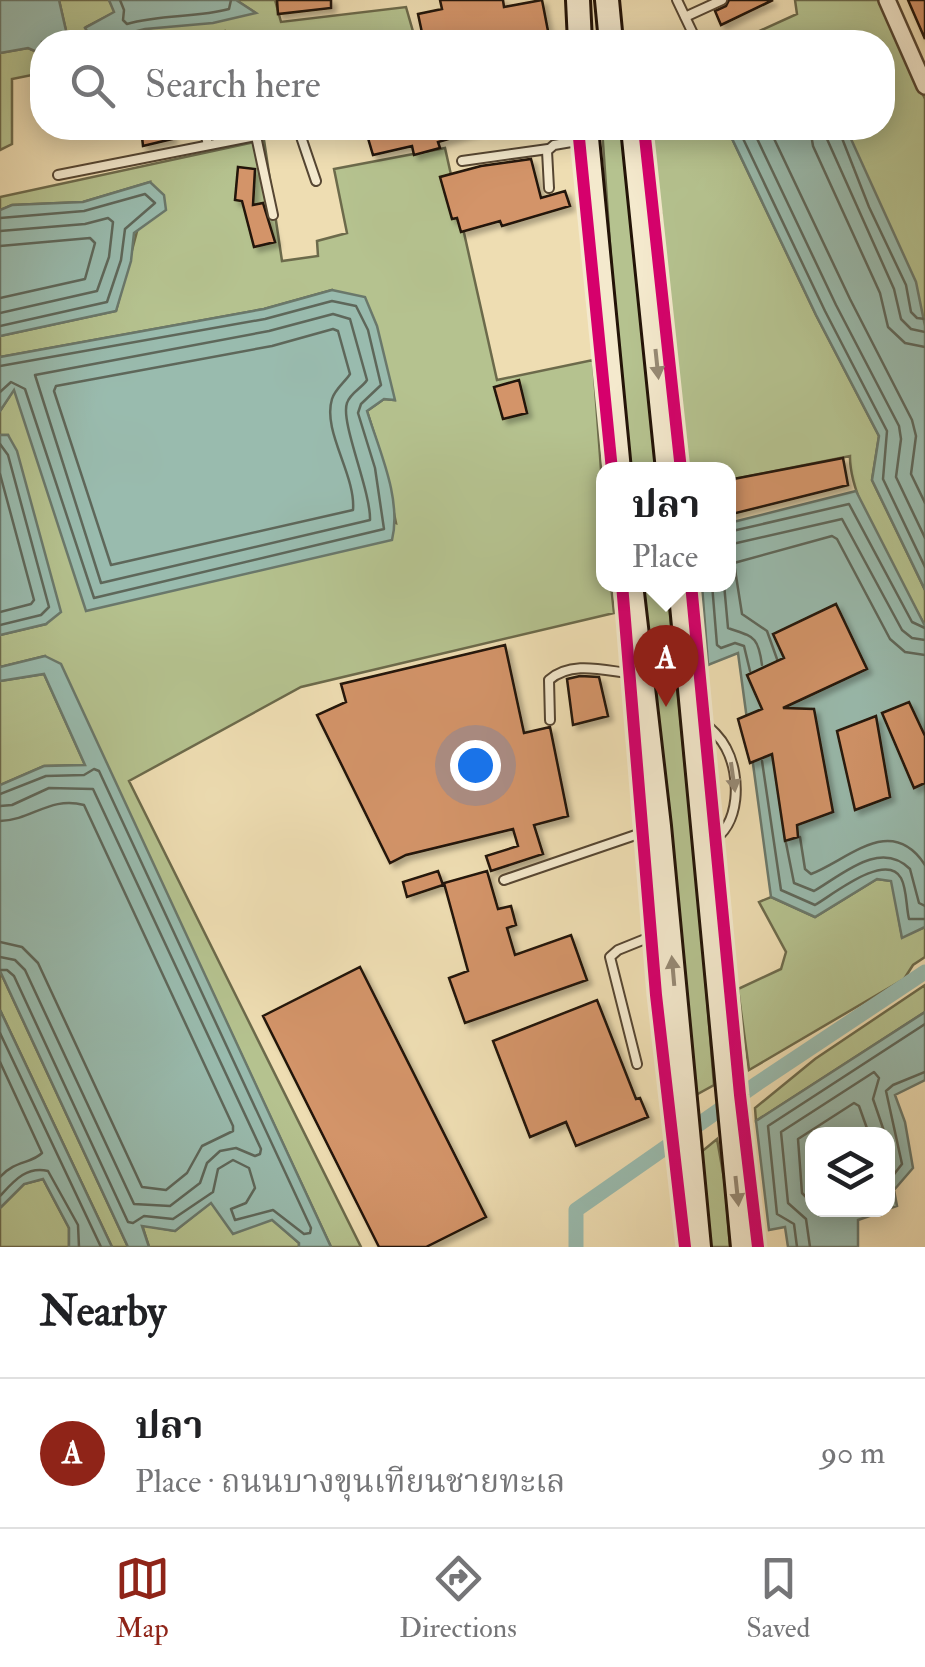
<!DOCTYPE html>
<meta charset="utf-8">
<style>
body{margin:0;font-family:"IM FELL Double Pica","Noto Serif Thai",serif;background:#f2f2f2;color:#202124}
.controls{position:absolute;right:30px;bottom:30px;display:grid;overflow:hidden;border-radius:20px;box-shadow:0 5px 25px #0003}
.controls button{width:90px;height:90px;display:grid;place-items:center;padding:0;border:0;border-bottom:2px solid #e0e0e0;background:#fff;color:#202124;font:50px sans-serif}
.you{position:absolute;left:475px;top:765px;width:35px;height:35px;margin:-25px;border:8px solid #fff;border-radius:50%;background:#1a73e8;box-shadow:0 0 0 15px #1a73e833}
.badge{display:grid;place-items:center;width:65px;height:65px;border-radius:50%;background:#8f2418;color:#fff;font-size:32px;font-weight:700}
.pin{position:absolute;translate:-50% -82px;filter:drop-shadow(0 2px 5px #0008)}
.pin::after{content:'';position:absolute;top:52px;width:35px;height:30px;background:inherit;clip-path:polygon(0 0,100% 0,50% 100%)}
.popup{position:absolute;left:596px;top:462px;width:140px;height:130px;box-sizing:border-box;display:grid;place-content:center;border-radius:20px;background:#fff;filter:drop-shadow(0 2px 8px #0005);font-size:32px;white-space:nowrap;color:#757577}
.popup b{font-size:38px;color:#202124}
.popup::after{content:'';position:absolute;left:50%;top:100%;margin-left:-20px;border:20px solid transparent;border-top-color:#fff}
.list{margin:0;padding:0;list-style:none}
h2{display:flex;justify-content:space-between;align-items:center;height:130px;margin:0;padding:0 40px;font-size:42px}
h2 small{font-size:32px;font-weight:400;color:#757577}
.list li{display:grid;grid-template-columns:65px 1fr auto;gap:30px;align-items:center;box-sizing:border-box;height:150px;padding:0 40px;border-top:2px solid #e0e0e0}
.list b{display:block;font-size:38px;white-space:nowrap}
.list p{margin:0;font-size:32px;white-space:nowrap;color:#757577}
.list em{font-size:32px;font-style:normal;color:#757577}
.icon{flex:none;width:55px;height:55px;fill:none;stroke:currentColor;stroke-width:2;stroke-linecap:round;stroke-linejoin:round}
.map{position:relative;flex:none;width:925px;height:1247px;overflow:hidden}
.search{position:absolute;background:#fff;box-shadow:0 5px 25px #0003;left:30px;right:30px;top:30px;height:110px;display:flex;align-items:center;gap:25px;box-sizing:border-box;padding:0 35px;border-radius:40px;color:#757577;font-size:38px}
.sheet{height:280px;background:#fff}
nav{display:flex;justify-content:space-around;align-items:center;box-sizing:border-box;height:140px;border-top:2px solid #e0e0e0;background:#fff;font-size:28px;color:#757577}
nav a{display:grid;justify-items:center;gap:5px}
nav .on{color:#8f2418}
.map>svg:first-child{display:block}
.green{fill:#b5c28f;stroke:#6c6a4b;stroke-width:2.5}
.water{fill:#99bbae;stroke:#6a786b;stroke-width:2.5}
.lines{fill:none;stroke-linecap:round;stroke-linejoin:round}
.shore{stroke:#5e675a;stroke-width:2.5}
.canal{stroke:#99bbae;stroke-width:15}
.building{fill:#d39469;stroke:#231307;stroke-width:2.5;filter:url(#shadow)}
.service-casing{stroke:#564632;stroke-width:12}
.minor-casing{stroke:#564632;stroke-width:20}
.secondary-casing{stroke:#231307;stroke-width:28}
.service{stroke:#f4e9cd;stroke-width:8}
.minor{stroke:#f4e9cd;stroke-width:15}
.secondary{stroke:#f4e9cd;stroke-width:22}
.cycleway-casing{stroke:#f4e9cd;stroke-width:19}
.cycleway{stroke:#d6006c;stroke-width:12}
.oneway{fill:#968974}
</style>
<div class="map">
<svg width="925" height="1247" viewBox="0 0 925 1247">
<defs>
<filter id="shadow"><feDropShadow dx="4.5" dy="4.5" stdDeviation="2.5" flood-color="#0004"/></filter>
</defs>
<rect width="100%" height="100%" fill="#eeddb2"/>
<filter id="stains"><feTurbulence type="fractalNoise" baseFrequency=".002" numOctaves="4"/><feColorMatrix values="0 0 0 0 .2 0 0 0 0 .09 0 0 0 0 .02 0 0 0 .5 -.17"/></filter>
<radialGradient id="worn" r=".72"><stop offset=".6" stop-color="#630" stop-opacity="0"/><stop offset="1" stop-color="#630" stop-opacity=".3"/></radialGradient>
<!-- green -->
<path class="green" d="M 59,0 L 109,0 L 115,12 L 86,27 L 94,42 L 65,42 L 67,35 Z
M 236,0 L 275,0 L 281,22 L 406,7 L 416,42 L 230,42 L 225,31 L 182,42 L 101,42 L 145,29 L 254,12 Z
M 795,0 L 880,0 L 925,99 L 925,326 L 846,128 L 882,128 L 882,42 L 735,42 L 797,14 Z
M 28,48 L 42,54 L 42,73 L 12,79 L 12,144 L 0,150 L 0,53 Z
M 602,128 L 620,128 L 622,139 L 656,469 L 630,469 L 615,317 Z
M 648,128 L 727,128 L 816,315 L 879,436 L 872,480 L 925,590 L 925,626 C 902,583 849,502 850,456 L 729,480 L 728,470 L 684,469 L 656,214 L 661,213 Z
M 264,140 L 282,261 L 318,256 L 317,241 L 347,233 L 334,169 L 445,148 L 497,380 L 593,360 L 603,497 L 604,584 L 611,585 L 614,613 L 301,687 L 129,781 L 361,1247 L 331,1247 L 167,895 L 45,656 L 0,667 L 0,635 L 46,624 L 8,435 L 0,435 L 0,411 L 14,389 L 396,523 L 384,465 L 367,411 L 384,399 L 394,400 L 332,290 L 264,309 L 0,357 L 0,336 L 116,311 L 150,182 L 83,202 L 12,205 L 0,210 L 0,197 Z
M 642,585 L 667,585 L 701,925 L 714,1085 L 694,1096 Z
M 694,585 L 702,585 L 708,665 L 701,668 Z
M 44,674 L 85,765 L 44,766 L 0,785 L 0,681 Z
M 877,879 L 892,881 L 902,937 L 925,927 L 925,957 L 913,965 L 904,979 L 749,1070 L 738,989 L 781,969 L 786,952 L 759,902 L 771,897 L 815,917 Z
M 0,971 L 128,1247 L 112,1247 L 0,1010 Z
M 925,985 L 925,1012 L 756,1121 L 755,1108 L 815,1059 Z
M 717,1139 L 725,1184 L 730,1247 L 709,1247 L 700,1153 Z
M 43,1179 L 69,1228 L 69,1247 L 0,1247 L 0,1208 L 24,1184 Z
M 211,1202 L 272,1219 L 299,1243 L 299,1247 L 149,1247 L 142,1225 L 175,1231 Z"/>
<!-- water -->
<path class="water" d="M 0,0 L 59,0 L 67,35 L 65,42 L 42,42 L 42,54 L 28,48 L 0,53 Z
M 109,0 L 236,0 L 256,13 L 213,23 L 145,29 L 94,42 L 85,28 L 114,12 Z
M 727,128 L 846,128 L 916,282 L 925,326 L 925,590 L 872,480 L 879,436 L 816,315 Z
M 150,182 L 164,195 L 166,210 L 134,233 L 131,261 L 116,311 L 0,336 L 0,210 L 12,205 L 83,202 Z
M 332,290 L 365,297 L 377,326 L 395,400 L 384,399 L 367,411 C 379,450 402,499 392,540 L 86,611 L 14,390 L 0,411 L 0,357 L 264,309 Z
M 0,435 L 8,435 L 17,451 L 61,612 L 46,624 L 0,635 Z
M 856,491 L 925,626 L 925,927 L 902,938 L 891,881 L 877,879 L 815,917 L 771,897 L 738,653 L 708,665 L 702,585 L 728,584 L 729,523 Z
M 45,656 L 61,664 L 331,1247 L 299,1247 L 299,1243 L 272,1220 L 233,1234 L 211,1203 L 175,1231 L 142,1226 L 149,1247 L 128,1247 L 0,971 L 0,785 L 44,766 L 85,765 L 44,674 L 0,681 L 0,667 Z
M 0,1010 L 112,1247 L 69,1247 L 69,1228 L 43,1179 L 24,1184 L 0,1208 Z
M 925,1012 L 925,1080 L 895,1095 L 905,1122 L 913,1168 L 894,1190 L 897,1206 L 888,1209 L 888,1134 L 812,1134 L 812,1210 L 887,1210 L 858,1220 L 858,1247 L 788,1247 L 785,1227 L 769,1230 L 756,1121 Z"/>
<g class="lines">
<!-- shore -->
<path class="shore" d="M 120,0 L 124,10 L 123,20 L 127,24 C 161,14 196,18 229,9 L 231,0
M 738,128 L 825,311 L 887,431 L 883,479 L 925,567
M 752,128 L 836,305 L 899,426 L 901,439 L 896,477 L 925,538
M 769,128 L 850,299 L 912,420 L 916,436 L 911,474 L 925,503
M 810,128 L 813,146 L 880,293 L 888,327 L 905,343 L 925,347
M 825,128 L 827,139 L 894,289 L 901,319 L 911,329 L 925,332
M 838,128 L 869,207 L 906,285 L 911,312 L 917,318 L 925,319
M 0,218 L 84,211 L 145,194 L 155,203 L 125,229 L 121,260 L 107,302 L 0,326
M 0,231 L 85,224 L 108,218 L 113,222 L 109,257 L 97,291 L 0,313
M 0,246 L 90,238 L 95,243 L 85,279 L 0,298
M 333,314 L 350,319 L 367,380 C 362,388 350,393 347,403 C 340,422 371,491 370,520 L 101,583 L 35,375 L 269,331 Z
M 333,329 L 338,331 L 350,374 C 345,382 335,389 332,399 C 322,431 356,475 353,510 L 111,565 L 54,391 L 56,386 L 272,346 Z
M 0,366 L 265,319 L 332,301 L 356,306 L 368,330 L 381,385 L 361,404 L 358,413 L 375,468 L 384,529 L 94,598 L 25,389 L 11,382 L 0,392
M 0,444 L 8,455 L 49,607 L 41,615 L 0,625
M 0,474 L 34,600 L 31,604 L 0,612
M 728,532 L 849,504 L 912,622 L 925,628
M 728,545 L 842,519 L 902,630 L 912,638 L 925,640
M 712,584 L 717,645 L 721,648 L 735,643 L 744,646 L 750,671
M 724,584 L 728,628 C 753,637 758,635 762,665
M 777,659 L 767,631 L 742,614 L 734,563 L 832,536 L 837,539 L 890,639 L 905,652 L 925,655
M 762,761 L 781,890 L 815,905 C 831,896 886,851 901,878 C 907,889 906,907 909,919 L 925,919
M 0,794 L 46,776 L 84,775 L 94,769 L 99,771 L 311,1228 L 310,1233 L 304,1234 L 273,1210 L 235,1220 L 231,1209 L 246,1203 L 255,1188 L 249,1168 L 233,1160 L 218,1169 L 213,1192 L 173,1219 L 144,1216 L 133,1223 L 128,1222 L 14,976 L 7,970 L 0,970
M 0,806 L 12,805 L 49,788 L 93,789 L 261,1149 L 260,1154 L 255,1156 L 236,1148 L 220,1151 L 207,1163 L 200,1183 L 170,1206 L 134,1204 L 25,970 L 15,960 L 0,957
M 0,821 C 32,820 50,796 84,805 L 233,1126 L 233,1131 L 202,1146 L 187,1173 L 166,1190 L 142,1187 L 38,963 L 22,947 L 0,942
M 800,837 L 805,869 L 811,874 C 848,860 891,813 925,865
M 786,843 L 794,883 L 814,891 C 842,875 880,839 910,869 L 919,903 L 925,906
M 0,1033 L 101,1247
M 0,1062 L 42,1153 C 31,1164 15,1160 0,1177
M 888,1182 L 902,1164 L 886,1091 L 893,1085 L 925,1072
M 0,1196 C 14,1181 26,1166 48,1171 L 78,1225 L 79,1247
M 812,1203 L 802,1193 L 798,1139 L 854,1103 L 859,1106 L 869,1134
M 797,1247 L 794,1224 L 777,1214 L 768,1126 L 925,1024
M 810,1247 L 806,1219 L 788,1203 L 781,1132 L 874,1072 L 879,1078 L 873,1099 L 885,1134"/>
<!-- canal -->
<path class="canal" d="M 576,1247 L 576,1210 L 758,1083 L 925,972"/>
</g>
<!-- building -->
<path class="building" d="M 277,0 L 331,0 L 331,8 L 278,14 Z
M 440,0 L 503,0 L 504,7 L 542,0 L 548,31 L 485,42 L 424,42 L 418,14 L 442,9 Z
M 729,0 L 773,0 L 721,25 L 715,11 L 726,6 Z
M 908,0 L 925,0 L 925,39 Z
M 141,128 L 169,128 L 172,139 L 143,146 Z
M 365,128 L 476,128 L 476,131 L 438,142 L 440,148 L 414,155 L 412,146 L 373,155 Z
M 531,159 L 541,198 L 565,191 L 570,206 L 502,226 L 500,221 L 461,232 L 457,218 L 452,219 L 440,177 L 481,166 Z
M 238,167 L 255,169 L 253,205 L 263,203 L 275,242 L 254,247 L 242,201 L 235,200 Z
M 519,380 L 527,413 L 503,419 L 494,387 Z
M 843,458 L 848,485 L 728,515 L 728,480 Z
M 836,604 L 867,669 L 783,708 L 814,709 L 833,812 L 797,825 L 798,837 L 785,841 L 772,754 L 750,763 L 738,719 L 762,709 L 747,675 L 784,658 L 773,634 Z
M 505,645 L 524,733 L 550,727 L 568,816 L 534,825 L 543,854 L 491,871 L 486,856 L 518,846 L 513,829 L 406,855 L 390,863 L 317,715 L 346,702 L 341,684 Z
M 580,676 L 599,677 L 608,716 L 573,725 L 567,679 Z
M 909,702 L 925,736 L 925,783 L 914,788 L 882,713 Z
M 876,716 L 890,797 L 855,810 L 837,731 Z
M 438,871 L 443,885 L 407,897 L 403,882 Z
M 487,871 L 498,909 L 511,906 L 516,925 L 507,928 L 515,955 L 571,935 L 587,980 L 465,1023 L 449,978 L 468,971 L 444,883 Z
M 360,967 L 486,1217 L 426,1247 L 379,1247 L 263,1016 Z
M 597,1000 L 636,1099 L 640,1098 L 648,1117 L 576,1146 L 566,1122 L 530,1137 L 493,1041 Z"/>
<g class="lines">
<!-- service casing -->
<g class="service-casing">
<path id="service" d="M 677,0 L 697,42
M 685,17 L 722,0
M 524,42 L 575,35
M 204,128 L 208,145
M 298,128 L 316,181
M 462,161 L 548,149
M 58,175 L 256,136
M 549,188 L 547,151 L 554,145 L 583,140
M 273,215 L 256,136 L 284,128
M 699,718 C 709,727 720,736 726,748 C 741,776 741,826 710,842
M 550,720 L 549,680 C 573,659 608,672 637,674
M 504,880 L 656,828
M 637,1064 L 610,957 L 618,950 L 665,931"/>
</g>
<!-- minor casing -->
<g class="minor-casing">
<path id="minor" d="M 887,0 L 925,86"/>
</g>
<!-- secondary casing -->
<g class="secondary-casing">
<path id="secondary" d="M 578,0 L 580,42
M 607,0 L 611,42
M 586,128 L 619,470
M 633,128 L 668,470
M 631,584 L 659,826 L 699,1247
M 680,584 L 743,1247"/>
</g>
<!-- service -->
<use href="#service" class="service"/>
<!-- minor -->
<use href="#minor" class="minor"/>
<!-- secondary -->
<use href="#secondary" class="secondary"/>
<!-- cycleway casing -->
<g class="cycleway-casing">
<path id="cycleway" d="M 578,128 L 612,470
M 644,128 L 681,470
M 622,584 L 656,995 L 685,1247
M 691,584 L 740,1095 L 758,1247"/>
</g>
<!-- cycleway -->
<use href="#cycleway" class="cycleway"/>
</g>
<!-- one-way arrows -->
<defs><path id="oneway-solid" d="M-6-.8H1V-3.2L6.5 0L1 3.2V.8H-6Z" transform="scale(2.5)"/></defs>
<g class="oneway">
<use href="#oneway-solid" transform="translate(657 364) rotate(84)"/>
<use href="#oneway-solid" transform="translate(733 777) rotate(82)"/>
<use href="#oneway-solid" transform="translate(673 971) rotate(-95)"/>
<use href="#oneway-solid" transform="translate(737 1191) rotate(84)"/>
</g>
<rect width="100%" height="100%" filter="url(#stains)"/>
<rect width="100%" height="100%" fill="url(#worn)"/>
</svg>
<div class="controls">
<button><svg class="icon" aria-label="layers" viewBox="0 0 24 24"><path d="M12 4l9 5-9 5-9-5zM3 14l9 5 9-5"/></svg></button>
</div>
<div class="you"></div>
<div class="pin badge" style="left:666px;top:707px">A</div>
<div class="popup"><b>ปลา</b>Place</div>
<div class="search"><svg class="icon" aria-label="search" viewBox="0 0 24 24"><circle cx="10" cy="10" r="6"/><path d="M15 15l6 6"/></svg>Search here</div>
</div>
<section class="sheet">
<h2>Nearby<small></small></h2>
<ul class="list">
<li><span class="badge">A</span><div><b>ปลา</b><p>Place · ถนนบางขุนเทียนชายทะเล</p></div><em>90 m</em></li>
</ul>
</section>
<nav>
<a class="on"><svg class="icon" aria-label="map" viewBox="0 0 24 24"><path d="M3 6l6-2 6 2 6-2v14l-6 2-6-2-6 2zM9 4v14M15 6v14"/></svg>Map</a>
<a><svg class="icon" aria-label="directions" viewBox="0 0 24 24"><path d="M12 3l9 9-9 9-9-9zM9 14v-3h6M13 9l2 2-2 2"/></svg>Directions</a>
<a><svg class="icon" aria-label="saved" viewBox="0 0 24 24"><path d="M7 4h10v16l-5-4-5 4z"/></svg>Saved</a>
</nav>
